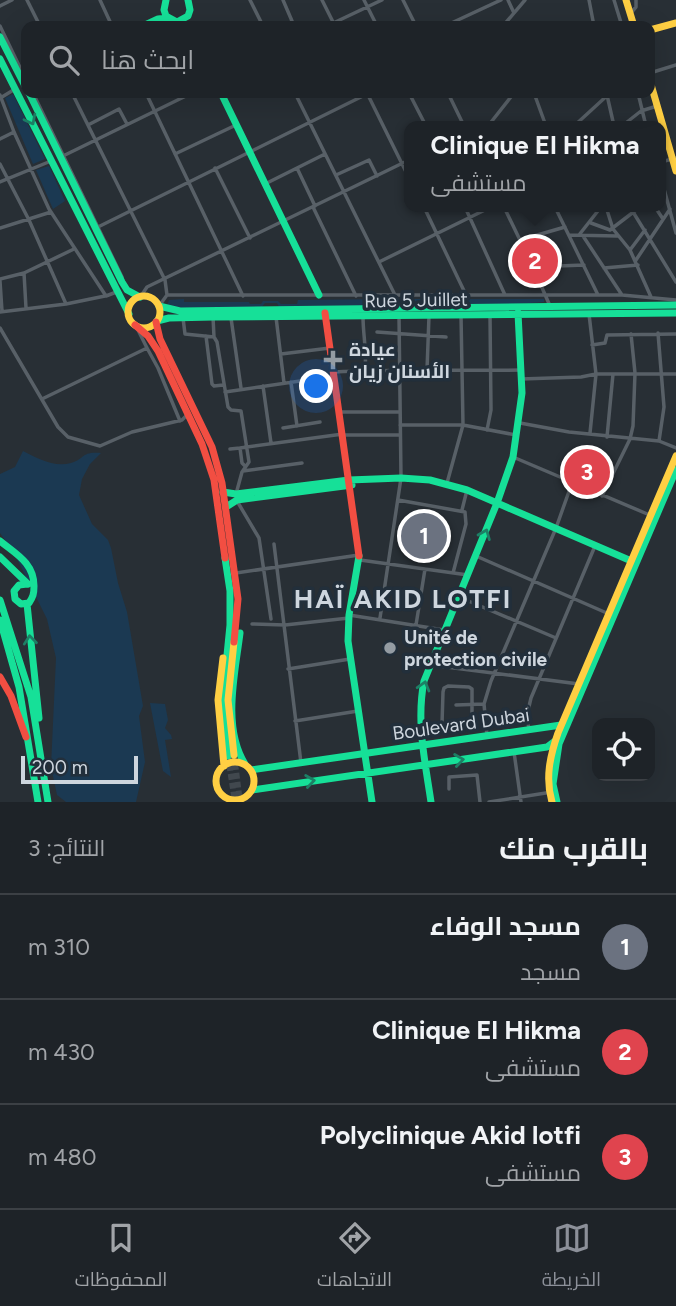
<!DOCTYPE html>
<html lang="ar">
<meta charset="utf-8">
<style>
body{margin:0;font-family:Figtree,Cairo,sans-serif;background:#2b2f34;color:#f1f3f6;direction:rtl}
.controls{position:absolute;right:21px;bottom:21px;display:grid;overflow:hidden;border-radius:14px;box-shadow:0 7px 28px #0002}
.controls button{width:63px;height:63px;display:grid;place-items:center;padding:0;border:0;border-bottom:2px solid #3c4045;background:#1e2328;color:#f1f3f6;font:35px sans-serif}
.scale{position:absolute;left:21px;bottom:18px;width:117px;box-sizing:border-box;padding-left:7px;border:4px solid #ced6de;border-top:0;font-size:19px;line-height:24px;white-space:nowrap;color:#ced6de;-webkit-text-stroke:5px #222f3b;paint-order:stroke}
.you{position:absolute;left:317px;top:387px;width:24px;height:24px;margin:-18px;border:5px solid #fff;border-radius:50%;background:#1a73e8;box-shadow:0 0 0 10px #1a73e833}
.badge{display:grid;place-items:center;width:46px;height:46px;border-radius:50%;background:#8c9099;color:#fff;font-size:23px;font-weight:700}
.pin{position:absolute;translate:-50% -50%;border:4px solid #fff;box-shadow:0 2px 7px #0006}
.popup{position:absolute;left:404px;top:121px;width:262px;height:91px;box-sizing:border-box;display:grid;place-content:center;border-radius:14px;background:#1e2328;filter:drop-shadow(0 2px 5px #0005);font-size:23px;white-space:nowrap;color:#a1a4a8}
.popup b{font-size:26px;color:#f1f3f6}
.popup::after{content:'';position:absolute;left:50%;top:100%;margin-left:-14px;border:14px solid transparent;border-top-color:#1e2328}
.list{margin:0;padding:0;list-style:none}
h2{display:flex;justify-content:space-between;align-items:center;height:91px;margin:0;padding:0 28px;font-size:30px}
h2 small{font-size:23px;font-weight:400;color:#a1a4a8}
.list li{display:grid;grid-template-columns:46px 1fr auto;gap:21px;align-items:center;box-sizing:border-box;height:105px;padding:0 28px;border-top:2px solid #3c4045}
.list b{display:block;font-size:26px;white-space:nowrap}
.list p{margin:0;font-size:23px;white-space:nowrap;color:#a1a4a8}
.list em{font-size:23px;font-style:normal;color:#a1a4a8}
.icon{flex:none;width:38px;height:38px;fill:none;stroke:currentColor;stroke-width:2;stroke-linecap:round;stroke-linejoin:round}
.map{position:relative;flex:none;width:676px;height:802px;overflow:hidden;direction:ltr}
.search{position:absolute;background:#1e2328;box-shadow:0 7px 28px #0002;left:21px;right:21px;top:21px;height:77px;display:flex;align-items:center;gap:18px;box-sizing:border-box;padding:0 24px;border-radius:14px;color:#a1a4a8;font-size:26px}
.sheet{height:406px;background:#1e2328}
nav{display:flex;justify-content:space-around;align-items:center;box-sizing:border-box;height:98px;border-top:2px solid #3c4045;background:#1e2328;font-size:19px;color:#a1a4a8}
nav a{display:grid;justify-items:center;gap:4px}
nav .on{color:#8c9099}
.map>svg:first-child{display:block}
.green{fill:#1b3952}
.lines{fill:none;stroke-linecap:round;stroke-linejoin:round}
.primary-tunnel{stroke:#41484e;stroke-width:6;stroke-dasharray:6 3;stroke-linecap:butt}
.street{stroke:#586067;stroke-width:3.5}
.fast{stroke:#16e098;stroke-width:7}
.slow{stroke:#ffcf43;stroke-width:7}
.jam{stroke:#f24e42;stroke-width:7}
.oneway{stroke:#1d7f65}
.poi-dot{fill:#949ca3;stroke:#222f3b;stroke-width:2.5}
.labels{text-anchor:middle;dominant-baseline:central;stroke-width:7;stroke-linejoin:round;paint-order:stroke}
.street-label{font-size:19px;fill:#ced6de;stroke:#222f3b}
.poi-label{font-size:19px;font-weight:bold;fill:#ced6de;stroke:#222f3b;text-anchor:start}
.district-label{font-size:26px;font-weight:bold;letter-spacing:2px;fill:#ced6de;stroke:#222f3b}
</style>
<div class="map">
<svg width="676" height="802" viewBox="0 0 676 802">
<rect width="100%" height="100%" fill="#282f35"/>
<!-- green -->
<path class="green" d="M 13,94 L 45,159 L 33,164 L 5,98 Z
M 49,166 L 65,201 L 53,209 L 36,170 Z
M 184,299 L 184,302 L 249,302 L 250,304 L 261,304 L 263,301 L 278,301 L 281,304 L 297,304 L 298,300 L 395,299 L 395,302 L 403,302 L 404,299 L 544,299 L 544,302 L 504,305 L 283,307 L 279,307 L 277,303 L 265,303 L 262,307 L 179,308 L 167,306 L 169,300 Z
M 23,451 C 37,458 54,468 71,463 C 85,459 81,451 101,453 L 90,464 L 82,479 L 79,495 L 92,524 L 108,540 L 111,548 L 118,583 L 127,612 L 143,706 L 139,716 L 145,762 L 136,802 L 66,802 L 57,795 L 51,767 L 56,658 L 47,619 L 14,553 L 0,533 L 0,474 L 15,467 Z
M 150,703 L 165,704 L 168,720 L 165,728 L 171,735 L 172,739 L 165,740 L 171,777 L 163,771 Z"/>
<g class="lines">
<!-- primary-tunnel -->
<path class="primary-tunnel" d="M 234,755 L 240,802
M 228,756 L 235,802"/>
<!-- street -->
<path class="street" d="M 27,0 L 40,26
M 100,0 L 112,26
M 250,0 L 263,26
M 283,0 L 292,21 L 287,26
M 322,0 L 335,26
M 364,0 L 377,26
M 403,0 L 416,26
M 508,0 L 514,13
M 589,0 L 594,26
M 614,0 L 622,26
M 0,6 L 12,0
M 630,14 L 636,7 L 636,0
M 0,26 L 26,80
M 327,26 L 382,0
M 445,26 L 501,0
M 503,26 L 525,0
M 650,73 L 676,65
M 33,93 L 122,277
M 72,93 L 165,280 L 167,295 L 159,306
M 146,93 L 243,296
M 295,93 L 395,295 L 399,308
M 367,93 L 409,178
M 409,93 L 426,126
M 448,93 L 464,126
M 534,93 L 546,126
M 638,93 L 646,126
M 0,95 L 14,132 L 49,209 L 106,296 L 119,291
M 607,95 L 614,126
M 2,97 L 15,89
M 88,125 L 119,109 L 127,124
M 488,126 L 514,93
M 574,126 L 610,93
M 622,126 L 641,111 L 657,106
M 0,139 L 14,132
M 175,154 L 236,125
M 65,155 L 192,93
M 661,162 L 676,158
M 0,164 L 29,220 L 66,304 L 105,296
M 215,168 L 250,238
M 297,168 L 315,206
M 336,175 L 369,160 L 377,176
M 661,178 L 676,233
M 0,182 L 51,161
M 265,184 L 325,154
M 313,207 L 356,296
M 424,207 L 466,295
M 465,207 L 505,295
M 504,207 L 533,267 L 550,306
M 555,207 L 598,295
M 606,207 L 613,229 L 630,250 L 651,297
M 630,207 L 676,282
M 655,207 L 663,219
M 591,223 L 610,230 L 640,207
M 100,226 L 369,93
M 0,228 L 51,212
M 569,235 L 617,236
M 579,235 L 601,207
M 583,236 L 622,295
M 520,240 L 565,227
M 630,250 L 645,230
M 636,260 L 670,209
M 379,262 L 491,207
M 533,267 L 584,265
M 604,268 L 638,265
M 24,273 L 74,249
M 0,279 L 24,273 L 26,308
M 0,281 L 2,311
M 167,295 L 622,295 L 676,300
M 141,296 L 147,287 L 409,160
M 0,312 L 66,304
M 589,314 L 596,374 L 590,433
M 363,316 C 363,336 367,350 365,370
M 213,317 L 214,337 L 217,342 L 228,407 L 231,410 L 241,411 L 249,462 L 242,472 L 236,494
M 276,317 L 284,383
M 183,318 L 185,334 L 214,337
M 231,318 L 241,388
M 0,328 L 58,427 L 68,437 L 100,446 L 132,432 L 182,420 L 188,414
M 377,332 L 446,337
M 658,333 L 664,407 L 659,441
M 206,336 L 212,384 L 214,386 L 223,385
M 592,345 L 605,343 L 607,335 L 676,334
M 147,348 L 158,368 L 180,421
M 281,354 L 330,348
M 427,370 L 429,316
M 334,372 C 396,369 458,371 521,370
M 521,379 L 581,377 L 596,374 L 676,374
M 291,382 L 297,426
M 263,386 L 271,443
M 225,392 L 334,376
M 42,399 L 147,348 L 138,330
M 340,412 L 400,412
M 520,423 L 569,432 L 659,441 L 676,448
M 400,425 L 463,425 L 516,435
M 283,428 L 320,422
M 487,430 L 491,410 L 490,315
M 343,435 L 400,435
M 607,437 L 613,374
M 230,449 L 240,448
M 513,457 L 652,516
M 245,466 L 242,463 L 240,448 L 343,434
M 243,471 L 302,463
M 447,483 L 463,425 L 461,315
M 602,496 L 630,439 L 633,426 L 635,373 L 631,334
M 398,500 L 465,512 L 466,524 L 453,573
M 237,501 L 259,538 L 271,619
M 462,510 L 467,490
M 274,544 L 301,763
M 476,556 L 609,614
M 360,560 L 468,575
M 236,573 L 359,555
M 459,597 L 556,638
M 349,615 L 444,630
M 380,618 L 401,478 L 399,316
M 252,624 L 285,625 L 349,618
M 416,625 L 425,569
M 431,665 L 579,684
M 288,669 L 350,659
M 448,686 L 469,687 L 472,689 L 472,721 L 470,724 L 442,724 L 443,692 L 444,688 Z
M 456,705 L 484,704
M 295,721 L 358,711
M 529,730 L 527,715 L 531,698 L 595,546
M 487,736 L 484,704 L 491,681 L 556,528 L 572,483
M 514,752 L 521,802
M 449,789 L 449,777 L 477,775 L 480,802
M 489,802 L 552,792"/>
<!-- fast -->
<path class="fast" d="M 166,0 L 164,10 L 166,16 L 177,22 L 188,16 L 190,10 L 188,0
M 143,26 L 158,19 L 167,18
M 0,37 L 26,88
M 0,59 L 129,314
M 29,93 L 122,282 L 127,290 L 140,297
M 221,93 L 319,295
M 159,306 L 180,311 L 676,305
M 157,321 L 169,318 L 213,317 L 676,313
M 223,492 L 236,494 L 349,480 L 401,478 L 430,480 L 467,490 L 636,563
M 226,507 L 237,500 L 352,485
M 0,541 C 16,554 34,563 34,586 C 34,594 33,597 29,603 L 21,604 L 15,599 L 14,591 L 19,585 L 27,584
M 359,556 L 349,615 L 348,641 L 372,802
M 0,557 L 28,584
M 225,558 L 230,591 L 230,625 L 223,695 L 228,756
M 0,600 L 31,697 L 48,802
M 27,604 L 39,718
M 0,620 L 19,687 L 38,802
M 240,633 C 235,674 222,727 245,764
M 251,770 L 561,725
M 252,790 L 547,747 L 555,741
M 431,802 C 425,761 416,722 424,681 L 497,503 L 513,457 L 522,393 L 518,313
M 557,802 L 553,784 L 559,744 L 676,470"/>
<!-- slow -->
<path class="slow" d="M 626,0 L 634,26
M 650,30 L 676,23
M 650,81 L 676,171
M128 312a16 16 0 1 1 32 0a16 16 0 1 1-32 0Z
M 234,642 L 228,700 L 234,755
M 223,658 L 218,700 L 224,766
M216 781a19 19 0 1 1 38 0a19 19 0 1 1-38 0Z
M 552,802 C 545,778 550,756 558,733 L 676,456"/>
<!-- jam -->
<path class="jam" d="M 325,313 L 359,556
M 156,322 L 160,339 L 212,447 L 222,483 L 238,599 L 234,642
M 135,325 L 148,336 L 158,351 L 202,444 L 214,480 L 225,558
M 0,677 L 11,696 L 26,737"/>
</g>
<!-- one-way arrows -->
<defs><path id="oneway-chevron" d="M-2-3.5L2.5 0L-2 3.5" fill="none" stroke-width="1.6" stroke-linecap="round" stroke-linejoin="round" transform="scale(1.75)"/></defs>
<g class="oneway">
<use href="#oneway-chevron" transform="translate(31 120) rotate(63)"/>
<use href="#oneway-chevron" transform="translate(485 534) rotate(-68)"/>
<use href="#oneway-chevron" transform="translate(30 640) rotate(-96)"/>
<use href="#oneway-chevron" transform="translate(424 686) rotate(-74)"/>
<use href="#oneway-chevron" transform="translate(459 760) rotate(-8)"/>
<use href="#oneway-chevron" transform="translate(310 781) rotate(-8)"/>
</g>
<!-- markers -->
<g class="poi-dot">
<path d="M329.5 349.5h7v7h7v7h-7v7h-7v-7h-7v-7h7z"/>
<circle cx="390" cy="648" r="7"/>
</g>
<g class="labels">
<!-- street labels -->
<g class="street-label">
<text transform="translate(416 300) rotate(-1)">Rue 5 Juillet</text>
<text transform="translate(461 724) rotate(-8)">Boulevard Dubai</text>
</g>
<!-- poi labels -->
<g class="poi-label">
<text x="349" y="349">عيادة<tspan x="349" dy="22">الأسنان زيان</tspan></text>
<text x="404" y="637">Unité de<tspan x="404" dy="22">protection civile</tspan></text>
</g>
<!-- district labels -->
<g class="district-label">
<text x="403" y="599">HAÏ AKID LOTFI</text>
</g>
</g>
</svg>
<div class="controls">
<button><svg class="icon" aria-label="locate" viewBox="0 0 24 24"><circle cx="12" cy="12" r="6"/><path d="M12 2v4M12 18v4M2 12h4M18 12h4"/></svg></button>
</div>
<div class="scale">200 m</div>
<div class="you"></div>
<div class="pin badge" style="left:424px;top:536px;background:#6b7280">1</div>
<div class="pin badge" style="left:535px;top:261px;background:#e0444e">2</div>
<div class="popup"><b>Clinique El Hikma</b>مستشفى</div>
<div class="pin badge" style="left:587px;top:472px;background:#e0444e">3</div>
<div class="search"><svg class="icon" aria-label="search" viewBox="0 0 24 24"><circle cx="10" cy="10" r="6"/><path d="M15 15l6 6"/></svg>ابحث هنا</div>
</div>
<section class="sheet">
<h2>بالقرب منك<small>النتائج: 3</small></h2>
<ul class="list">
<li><span class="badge" style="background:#6b7280">1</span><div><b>مسجد الوفاء</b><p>مسجد</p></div><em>310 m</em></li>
<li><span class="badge" style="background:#e0444e">2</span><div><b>Clinique El Hikma</b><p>مستشفى</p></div><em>430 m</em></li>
<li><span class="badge" style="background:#e0444e">3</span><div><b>Polyclinique Akid lotfi</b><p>مستشفى</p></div><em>480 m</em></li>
</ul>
</section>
<nav>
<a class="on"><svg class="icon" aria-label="map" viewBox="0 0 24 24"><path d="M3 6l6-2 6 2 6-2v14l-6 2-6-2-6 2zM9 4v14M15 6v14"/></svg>الخريطة</a>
<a><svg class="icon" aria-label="directions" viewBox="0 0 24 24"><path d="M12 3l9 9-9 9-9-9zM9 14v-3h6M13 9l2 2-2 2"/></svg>الاتجاهات</a>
<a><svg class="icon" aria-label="saved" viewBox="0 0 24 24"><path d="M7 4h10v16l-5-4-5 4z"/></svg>المحفوظات</a>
</nav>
